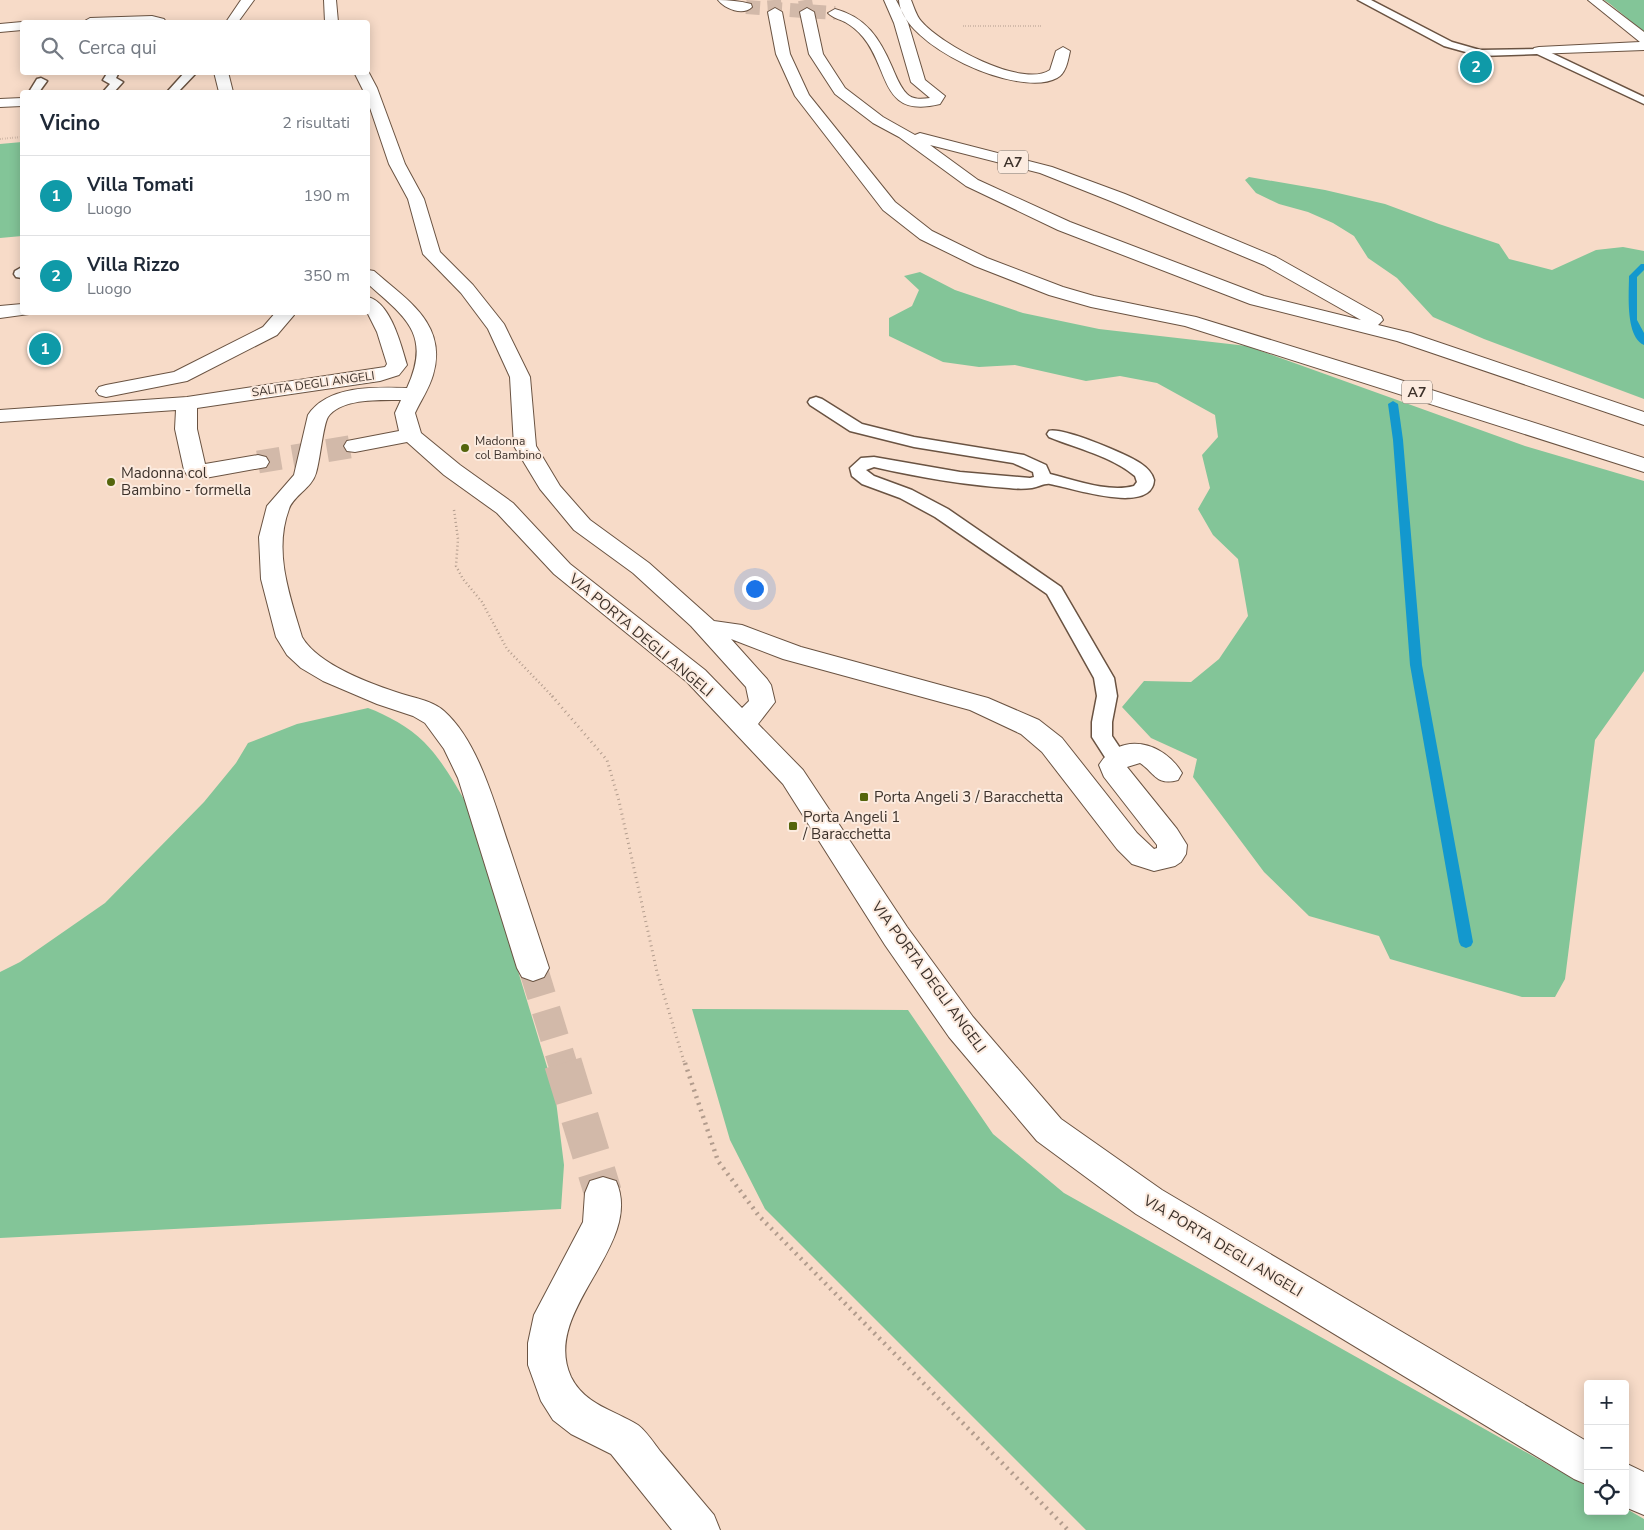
<!DOCTYPE html>
<html lang="it">
<meta charset="utf-8">
<style>
body{margin:0;font-family:"Nunito Sans",sans-serif;background:#f2f2f3;color:#1f2937}
.controls{position:absolute;right:15px;bottom:15px;display:grid;overflow:hidden;border-radius:5px;box-shadow:0 2px 12px #0003}
.controls button{width:45px;height:45px;display:grid;place-items:center;padding:0;border:0;border-bottom:1px solid #e0e1e3;background:#fff;color:#1f2937;font:25px sans-serif}
.you{position:absolute;left:754px;top:588px;width:18px;height:18px;margin:-12px;border:4px solid #fff;border-radius:50%;background:#1a73e8;box-shadow:0 0 0 8px #1a73e833}
.badge{display:grid;place-items:center;width:32px;height:32px;border-radius:50%;background:#2563eb;color:#fff;font-size:16px;font-weight:700}
.pin{position:absolute;translate:-50% -50%;border:2px solid #fff;box-shadow:0 1px 5px #0006}
.list{margin:0;padding:0;list-style:none}
h2{display:flex;justify-content:space-between;align-items:center;height:65px;margin:0;padding:0 20px;font-size:21px}
h2 small{font-size:16px;font-weight:400;color:#747a83}
.list li{display:grid;grid-template-columns:32px 1fr auto;gap:15px;align-items:center;box-sizing:border-box;height:80px;padding:0 20px;border-top:1px solid #e0e1e3}
.list b{display:block;font-size:19px;white-space:nowrap}
.list p{margin:0;font-size:16px;white-space:nowrap;color:#747a83}
.list em{font-size:16px;font-style:normal;color:#747a83}
.icon{flex:none;width:28px;height:28px;fill:none;stroke:currentColor;stroke-width:2;stroke-linecap:round;stroke-linejoin:round}
.map{position:relative;flex:none;width:1644px;height:1530px;overflow:hidden}
.search{position:absolute;background:#fff;box-shadow:0 2px 12px #0003;left:20px;top:20px;width:350px;height:55px;display:flex;align-items:center;gap:12px;box-sizing:border-box;padding:0 18px;border-radius:5px;color:#747a83;font-size:19px}
.panel{position:absolute;background:#fff;box-shadow:0 2px 12px #0003;left:20px;top:90px;width:350px;height:225px;border-radius:5px}
.map>svg:first-child{display:block}
.green{fill:#83c598}
.lines{fill:none;stroke-linecap:round;stroke-linejoin:round}
.stream{fill:#1398ce;fill-rule:evenodd}
.minor-tunnel-far3{stroke:#d2b9a9;stroke-width:14;stroke-dasharray:14 8;stroke-linecap:butt}
.minor-tunnel-far2{stroke:#d2b9a9;stroke-width:23;stroke-dasharray:23 12;stroke-linecap:butt}
.minor-tunnel-far1{stroke:#d2b9a9;stroke-width:29;stroke-dasharray:29 15;stroke-linecap:butt}
.minor-tunnel{stroke:#d2b9a9;stroke-width:38;stroke-dasharray:38 19;stroke-linecap:butt}
.motorway-tunnel{stroke:#d2b9a9;stroke-width:14;stroke-dasharray:14 8;stroke-linecap:butt}
.service-casing{stroke:#6a5342;stroke-width:3}
.pedestrian-casing{stroke:#6a5342;stroke-width:2}
.minor-casing{stroke:#6a5342;stroke-width:2}
.motorway-casing{stroke:#6a5342;stroke-width:2}
.path-far3{stroke:#b29c8d;stroke-width:2;stroke-dasharray:0.5 2;stroke-linecap:butt}
.path-far2{stroke:#b29c8d;stroke-width:2.5;stroke-dasharray:1 3;stroke-linecap:butt}
.path-far1{stroke:#b29c8d;stroke-width:3;stroke-dasharray:1 4;stroke-linecap:butt}
.path{stroke:#b29c8d;stroke-width:4.5;stroke-dasharray:2 5;stroke-linecap:butt}
.service{fill:#fff;fill-rule:evenodd}
.pedestrian{fill:#fff;fill-rule:evenodd}
.minor{fill:#fff;fill-rule:evenodd}
.motorway{fill:#fff;fill-rule:evenodd}
.poi-dot{fill:#54650c;stroke:#fcebdf;stroke-width:2}
.labels{text-anchor:middle;dominant-baseline:central;stroke-width:4;stroke-linejoin:round;paint-order:stroke}
.far-street-label{font-size:12px;fill:#3d322b;stroke:#fcebdf}
.far-poi-label{font-size:12px;fill:#3d322b;stroke:#fcebdf;text-anchor:start}
.shield{fill:#fcebdf;stroke:#766a61;stroke-width:1}
.shield-label{font-size:14px;font-weight:bold;fill:#3d322b}
.poi-label{font-size:15px;fill:#3d322b;stroke:#fcebdf;text-anchor:start}
.street-label{font-size:15px;fill:#3d322b;stroke:#fcebdf}
</style>
<div class="map">
<svg width="1644" height="1530" viewBox="0 0 1644 1530">
<rect width="100%" height="100%" fill="#f7dbc8"/>
<!-- green -->
<path class="green" d="M 1604,0 L 1644,0 L 1644,32 L 1610,4 Z
M 22,142 L 22,236 L 0,238 L 0,144 Z
M 1249,177 L 1325,190 L 1385,204 L 1439,224 L 1499,244 L 1509,259 L 1552,270 L 1596,250 L 1623,247 L 1644,251 L 1644,399 L 1484,339 L 1433,317 L 1397,278 L 1368,258 L 1354,236 L 1333,223 L 1308,212 L 1279,204 L 1256,193 L 1245,180 Z
M 920,272 L 955,290 L 1023,313 L 1099,329 L 1247,346 L 1525,446 L 1644,481 L 1644,671 L 1595,740 L 1565,979 L 1555,997 L 1522,997 L 1390,959 L 1379,936 L 1309,916 L 1264,872 L 1193,777 L 1197,759 L 1151,738 L 1122,707 L 1144,681 L 1191,682 L 1219,659 L 1248,616 L 1238,559 L 1213,535 L 1198,509 L 1210,488 L 1202,455 L 1218,437 L 1215,415 L 1157,383 L 1120,376 L 1086,381 L 1015,365 L 979,367 L 943,362 L 889,336 L 889,318 L 912,306 L 919,290 L 904,276 Z
M 368,708 C 387,715 409,727 424,742 C 442,760 455,784 468,806 L 555,1093 L 564,1165 L 561,1209 L 0,1238 L 0,972 L 20,962 L 105,903 L 204,802 L 236,763 L 248,743 L 297,724 Z
M 692,1009 L 908,1010 L 993,1134 L 1064,1193 L 1588,1487 L 1588,1511 L 1625,1511 L 1625,1508 L 1644,1519 L 1644,1530 L 1086,1530 L 765,1209 L 730,1140 Z"/>
<g class="lines">
<!-- stream -->
<path class="stream" d="M 1641,264 L 1644,264 L 1644,270 L 1637,277 L 1637,320 L 1644,333 L 1644,345 C 1625,337 1629,293 1629,276 Z
M 1393,401 L 1398,404 L 1403,440 L 1422,665 L 1473,942 L 1471,946 L 1466,948 L 1461,946 L 1459,942 L 1410,665 L 1393,440 L 1388,404 Z"/>
<!-- minor-tunnel-far3 -->
<path class="minor-tunnel-far3" d="M 746,7 L 835,13"/>
<!-- minor-tunnel-far2 -->
<path class="minor-tunnel-far2" d="M 258,462 L 355,446"/>
<!-- minor-tunnel-far1 -->
<path class="minor-tunnel-far1" d="M 533,968 L 563,1065"/>
<!-- minor-tunnel -->
<path class="minor-tunnel" d="M 563,1063 L 603,1193"/>
<!-- motorway-tunnel -->
<path class="motorway-tunnel" d="M 774,0 L 775,12
M 805,0 L 807,12"/>
<!-- service casing -->
<g class="service-casing">
<path id="service" d="M 1358,0 L 1371,0 L 1452,42 L 1480,50 L 1543,49 L 1644,97 L 1644,104 L 1537,54 L 1480,56 L 1444,46 Z
M 108,72 L 119,72 L 116,78 L 123,82 L 114,92 L 103,92 L 110,84 L 103,80 Z
M 185,72 L 197,72 L 178,92 L 167,92 Z
M 41,78 L 47,81 L 39,92 L 29,92 L 37,79 Z
M 22,267 L 22,278 L 16,277 L 14,274 L 15,271 Z
M 816,397 L 822,399 L 862,424 L 914,437 L 1024,455 L 1046,465 L 1050,474 C 1075,480 1108,493 1134,486 L 1137,482 L 1135,476 C 1111,456 1078,449 1049,437 L 1047,434 L 1049,431 C 1063,427 1126,454 1140,463 C 1146,467 1152,472 1154,480 C 1152,516 1069,487 1050,484 C 1045,483 1038,487 1032,488 C 1025,489 1017,489 1009,488 C 964,485 918,477 874,467 L 866,470 L 874,476 L 912,490 L 948,509 L 1061,587 L 1114,678 L 1117,696 L 1112,722 L 1112,736 L 1128,760 L 1124,765 L 1117,767 L 1110,765 L 1092,737 L 1092,722 L 1097,696 L 1094,678 L 1047,594 L 935,517 L 900,498 L 862,484 L 852,476 L 850,468 L 861,458 L 874,457 L 960,472 L 1030,478 L 1034,477 L 1033,472 L 1013,463 L 914,447 L 850,431 L 810,405 L 808,402 L 810,399 Z"/>
</g>
<!-- pedestrian casing -->
<g class="pedestrian-casing">
<path id="pedestrian" d="M 1588,0 L 1602,0 L 1644,32 L 1644,50 L 1534,54 L 1532,51 L 1534,48 L 1539,47 L 1640,42 Z"/>
</g>
<!-- minor casing -->
<g class="minor-casing">
<path id="minor" d="M 241,0 L 254,0 L 238,22 L 226,22 Z
M 324,0 L 336,0 L 338,22 L 325,22 Z
M 718,0 C 729,0 739,1 751,4 L 752,7 C 743,16 725,9 718,0 Z
M 884,0 L 896,0 L 908,23 L 925,80 L 945,96 L 940,104 C 880,119 890,69 863,37 C 858,31 852,26 845,22 C 839,19 833,18 828,13 L 835,9 C 866,17 880,39 892,67 C 896,76 900,87 907,94 C 913,100 922,99 930,98 L 911,82 L 894,23 Z
M 899,0 L 911,0 C 914,7 916,15 921,21 C 940,44 1022,89 1050,70 L 1056,51 L 1063,47 L 1070,51 C 1068,60 1066,74 1057,78 C 1019,99 901,45 899,0 Z
M 152,16 L 164,19 L 166,22 L 83,22 L 90,18 Z
M 22,22 L 24,22 L 22,30 L 0,32 L 0,24 Z
M 368,71 L 377,88 L 405,164 L 424,199 L 440,252 L 473,285 L 504,324 L 530,377 L 536,446 L 560,486 L 590,520 L 649,563 L 714,621 L 742,625 L 801,647 L 988,698 L 1039,720 L 1062,738 L 1137,833 L 1154,849 L 1157,848 L 1157,845 L 1104,777 L 1099,765 C 1120,730 1164,742 1182,773 L 1178,780 C 1156,786 1155,773 1140,763 L 1127,767 L 1177,829 L 1187,845 L 1186,854 L 1181,862 L 1175,866 L 1154,871 L 1132,864 L 1117,849 L 1042,752 L 1021,734 L 970,710 L 783,659 L 731,639 L 767,679 L 771,685 L 775,702 L 758,724 L 803,770 L 907,927 L 973,1017 L 1061,1119 L 1162,1190 L 1588,1442 L 1588,1485 L 1574,1479 L 1136,1214 L 1037,1141 L 949,1037 L 885,945 L 783,784 L 687,682 L 554,574 L 497,513 L 444,475 L 407,442 L 355,452 L 347,451 L 344,446 L 347,441 L 399,431 L 395,413 L 401,400 C 381,400 341,398 328,417 C 323,425 320,461 316,473 C 312,488 293,496 289,509 C 273,552 290,596 302,637 C 318,665 371,684 402,694 C 415,698 433,701 444,711 C 479,742 495,806 510,849 C 523,889 536,928 549,968 L 544,977 L 533,981 L 522,977 L 517,968 L 458,778 L 444,749 L 425,723 L 413,716 L 377,704 L 323,681 L 301,668 L 287,655 L 276,637 L 261,579 L 259,537 L 267,506 L 294,475 L 308,415 C 328,385 375,387 407,388 C 432,334 405,317 368,284 L 368,270 L 374,271 C 407,300 448,324 433,375 C 429,389 421,400 415,413 L 421,433 L 460,465 L 513,503 L 570,564 L 705,670 L 742,708 L 749,701 L 746,687 L 691,626 L 633,573 L 574,530 L 540,489 L 514,446 L 510,377 L 488,329 L 461,293 L 423,254 L 408,199 L 389,164 L 368,102 L 368,92 L 364,92 L 354,72 Z
M 214,72 L 228,72 L 233,92 L 219,92 Z
M 22,98 L 22,106 L 0,107 L 0,99 Z
M 368,297 C 391,303 401,345 407,365 L 399,375 L 380,381 L 197,408 L 197,429 L 205,464 L 258,455 L 266,457 L 269,462 L 266,467 L 205,478 L 187,475 L 184,470 L 175,429 L 176,410 L 0,422 L 0,410 L 187,397 L 385,367 L 387,364 L 377,332 L 367,312 Z
M 22,304 L 22,312 L 30,312 L 29,314 L 0,318 L 0,306 Z
M 276,312 L 294,312 L 294,315 L 277,335 L 187,381 L 106,397 L 99,395 L 96,391 L 99,387 L 106,385 L 174,372 L 263,327 Z
M 603,1177 L 616,1181 C 645,1246 540,1310 571,1377 C 585,1405 614,1410 638,1425 C 646,1431 654,1443 660,1451 C 678,1472 696,1494 714,1515 L 720,1530 L 672,1530 L 611,1454 L 571,1434 L 553,1420 L 541,1401 L 528,1365 L 528,1343 L 534,1315 L 583,1222 L 585,1193 L 590,1181 Z
M 1625,1463 L 1644,1472 L 1644,1515 L 1625,1507 Z"/>
</g>
<!-- motorway casing -->
<g class="motorway-casing">
<path id="motorway" d="M 775,8 L 782,12 L 790,54 L 809,95 L 895,202 L 932,231 L 987,258 L 1063,287 L 1094,296 L 1196,317 L 1391,377 L 1644,458 L 1644,472 L 1185,326 L 1091,307 L 1049,295 L 975,266 L 920,239 L 883,210 L 795,96 L 776,54 L 768,12 Z
M 807,8 L 814,12 L 823,54 L 845,88 L 883,117 L 915,135 L 920,133 L 1052,167 L 1125,194 L 1276,257 L 1381,316 L 1383,320 L 1378,325 L 1411,333 L 1644,412 L 1644,425 L 1397,341 L 1250,304 L 1058,230 L 966,186 L 899,137 L 873,123 L 835,94 L 809,54 L 800,12 ZM 930,145 L 1040,173 L 1113,202 L 1264,265 L 1361,320 L 1264,296 L 1070,222 L 978,180 Z"/>
</g>
<!-- path-far3 -->
<path class="path-far3" d="M 963,26 L 1043,26
M 0,139 L 22,137"/>
<!-- path-far2 -->
<path class="path-far2" d="M 454,510 L 458,539 L 456,566 L 463,579 L 482,602 L 507,649 L 553,697"/>
<!-- path-far1 -->
<path class="path-far1" d="M 552,696 L 607,760 L 619,801 L 657,972 L 685,1065"/>
<!-- path -->
<path class="path" d="M 685,1063 L 718,1161 L 759,1216 L 1068,1530"/>
<!-- service -->
<use href="#service" class="service"/>
<!-- pedestrian -->
<use href="#pedestrian" class="pedestrian"/>
<!-- minor -->
<use href="#minor" class="minor"/>
<!-- motorway -->
<use href="#motorway" class="motorway"/>
</g>
<!-- markers -->
<g class="poi-dot">
<circle cx="465" cy="448" r="5"/>
<circle cx="111" cy="482" r="5"/>
<rect x="859" y="792" width="10" height="10" rx="2.5"/>
<rect x="788" y="821" width="10" height="10" rx="2.5"/>
</g>
<g class="labels">
<!-- far-street labels -->
<g class="far-street-label">
<text transform="translate(313 384) rotate(-8)">SALITA DEGLI ANGELI</text>
</g>
<!-- far-poi labels -->
<g class="far-poi-label">
<text x="475" y="441">Madonna<tspan x="475" dy="14">col Bambino</tspan></text>
</g>
<!-- shield labels -->
<g class="shield">
<rect x="998" y="150.5" width="30" height="23" rx="4"/>
<rect x="1402" y="380.5" width="30" height="23" rx="4"/>
</g>
<g class="shield-label">
<text x="1013" y="162">A7</text>
<text x="1417" y="392">A7</text>
</g>
<!-- poi labels -->
<g class="poi-label">
<text x="121" y="473">Madonna col<tspan x="121" dy="17">Bambino - formella</tspan></text>
<text x="874" y="797">Porta Angeli 3 / Baracchetta</text>
<text x="803" y="817">Porta Angeli 1<tspan x="803" dy="17">/ Baracchetta</tspan></text>
</g>
<!-- street labels -->
<g class="street-label">
<text transform="translate(641 635) rotate(40)">VIA PORTA DEGLI ANGELI</text>
<text transform="translate(929 977) rotate(54)">VIA PORTA DEGLI ANGELI</text>
<text transform="translate(1223 1246) rotate(31)">VIA PORTA DEGLI ANGELI</text>
</g>
</g>
</svg>
<div class="controls">
<button>+</button>
<button>−</button>
<button><svg class="icon" aria-label="locate" viewBox="0 0 24 24"><circle cx="12" cy="12" r="6"/><path d="M12 2v4M12 18v4M2 12h4M18 12h4"/></svg></button>
</div>
<div class="you"></div>
<div class="pin badge" style="left:45px;top:349px;background:#0f9aa8">1</div>
<div class="pin badge" style="left:1476px;top:67px;background:#0f9aa8">2</div>
<div class="search"><svg class="icon" aria-label="search" viewBox="0 0 24 24"><circle cx="10" cy="10" r="6"/><path d="M15 15l6 6"/></svg>Cerca qui</div>
<section class="panel">
<h2>Vicino<small>2 risultati</small></h2>
<ul class="list">
<li><span class="badge" style="background:#0f9aa8">1</span><div><b>Villa Tomati</b><p>Luogo</p></div><em>190 m</em></li>
<li><span class="badge" style="background:#0f9aa8">2</span><div><b>Villa Rizzo</b><p>Luogo</p></div><em>350 m</em></li>
</ul>
</section>
</div>
